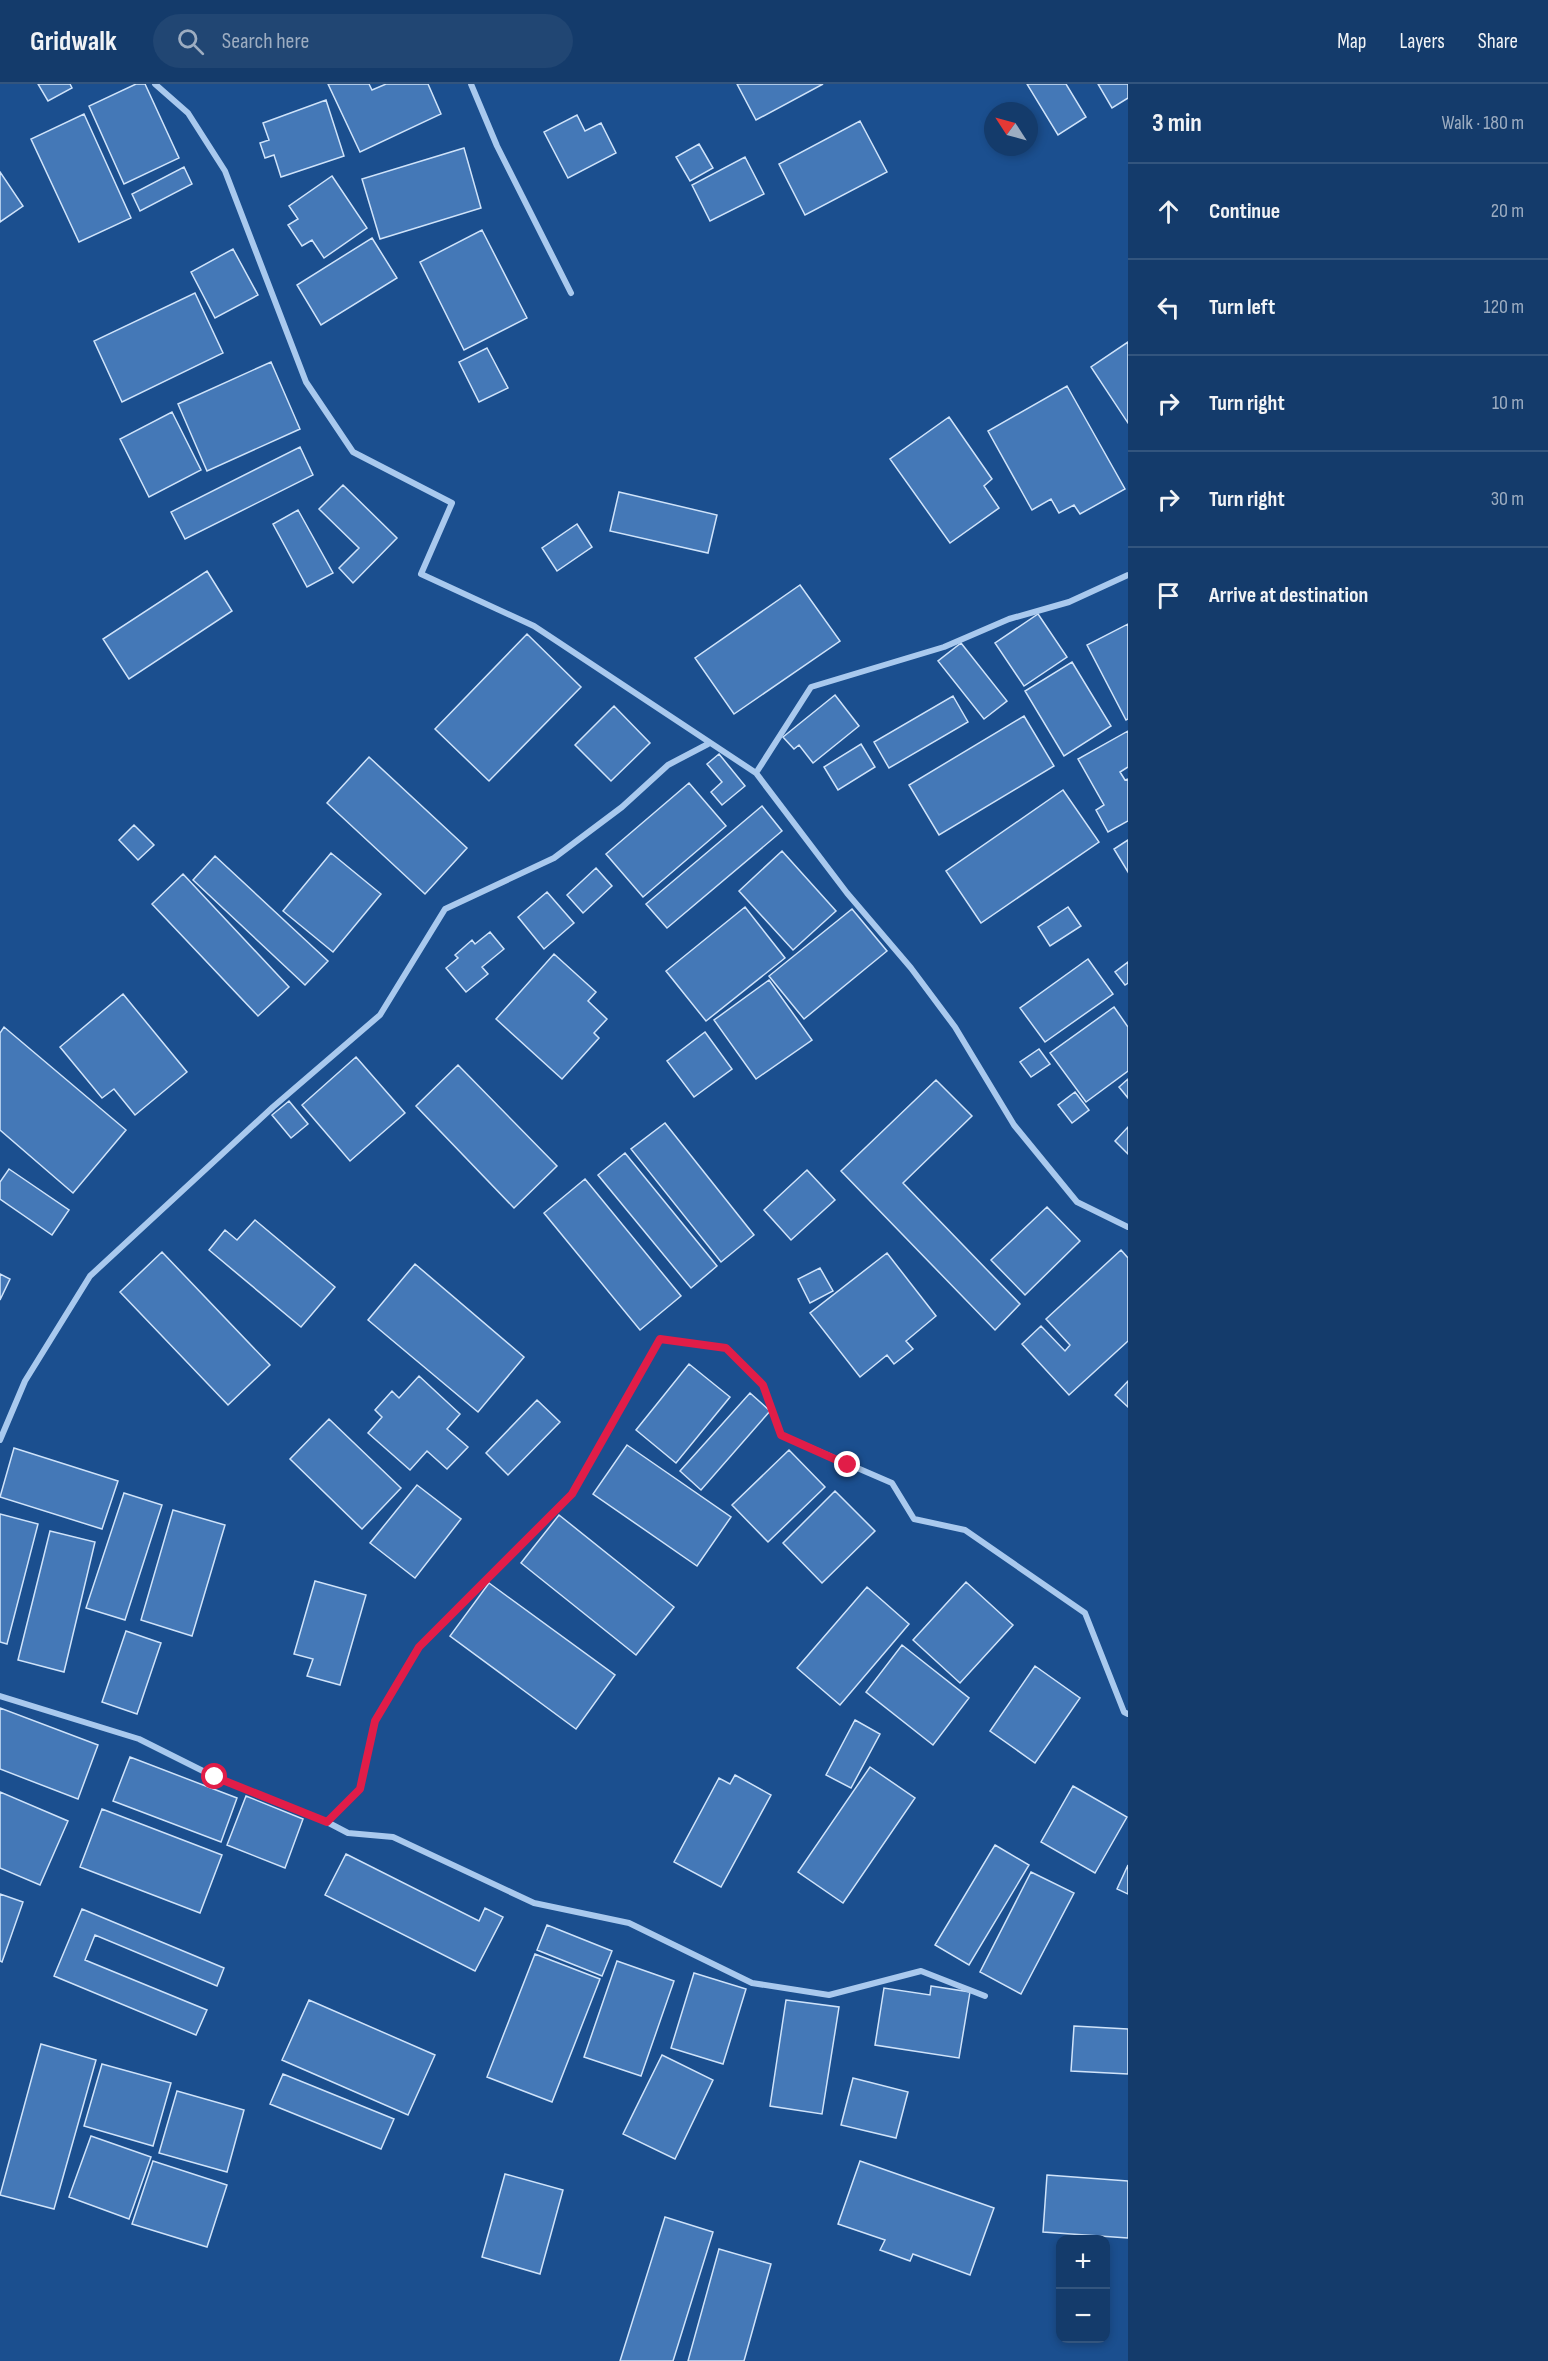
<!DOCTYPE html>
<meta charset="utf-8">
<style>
body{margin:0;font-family:"Sofia Sans Condensed",sans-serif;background:#214673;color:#f1f3f6}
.controls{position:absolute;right:18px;bottom:18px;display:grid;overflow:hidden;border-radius:12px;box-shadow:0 3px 9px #0003}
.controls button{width:54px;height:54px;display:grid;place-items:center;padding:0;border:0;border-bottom:2px solid #33557e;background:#143b6b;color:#f1f3f6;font:30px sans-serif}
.compass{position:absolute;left:984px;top:18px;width:54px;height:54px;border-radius:50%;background:#143b6b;box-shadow:0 3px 9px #0003;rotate:306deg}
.stop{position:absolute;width:18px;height:18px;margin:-14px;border:4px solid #e11d48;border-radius:50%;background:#fff}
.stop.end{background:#e11d48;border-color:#fff;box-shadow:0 2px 6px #0008}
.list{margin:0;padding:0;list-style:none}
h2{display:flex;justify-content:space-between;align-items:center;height:78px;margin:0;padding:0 24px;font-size:26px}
h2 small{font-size:20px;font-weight:400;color:#9dadc1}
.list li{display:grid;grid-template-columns:39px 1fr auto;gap:18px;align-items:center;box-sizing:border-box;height:96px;padding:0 24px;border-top:2px solid #33557e}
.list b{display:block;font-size:22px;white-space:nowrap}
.list em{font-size:20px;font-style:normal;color:#9dadc1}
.icon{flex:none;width:33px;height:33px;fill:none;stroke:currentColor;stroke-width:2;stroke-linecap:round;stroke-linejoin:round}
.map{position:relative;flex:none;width:1128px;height:2277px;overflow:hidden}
header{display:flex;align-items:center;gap:36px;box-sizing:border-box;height:84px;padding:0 30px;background:#143b6b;border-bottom:2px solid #33557e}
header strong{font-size:28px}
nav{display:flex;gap:33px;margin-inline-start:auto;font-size:21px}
.search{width:420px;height:54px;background:#214673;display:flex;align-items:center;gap:15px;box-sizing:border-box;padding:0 21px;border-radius:33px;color:#9dadc1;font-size:22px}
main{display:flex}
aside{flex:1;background:#143b6b}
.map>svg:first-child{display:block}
.building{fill:#4478b7;stroke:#cfe3fa;stroke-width:1.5}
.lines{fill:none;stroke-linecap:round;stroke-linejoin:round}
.street{stroke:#a9c9ee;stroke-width:6}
.route{stroke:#e11d48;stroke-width:8}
</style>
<header>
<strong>Gridwalk</strong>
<div class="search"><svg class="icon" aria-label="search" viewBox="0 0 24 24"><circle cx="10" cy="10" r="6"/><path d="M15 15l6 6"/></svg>Search here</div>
<nav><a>Map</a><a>Layers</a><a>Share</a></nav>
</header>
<main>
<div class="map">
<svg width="1128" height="2277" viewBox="0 0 1128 2277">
<rect width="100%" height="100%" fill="#1b4f8f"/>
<!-- building -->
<path class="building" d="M 38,0 L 70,0 L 72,4 L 48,17 Z
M 136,0 L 145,0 L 179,74 L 124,100 L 89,22 Z
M 328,0 L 369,0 L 372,6 L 386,0 L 428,0 L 441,30 L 360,68 Z
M 737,0 L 823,0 L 756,36 Z
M 1027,0 L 1066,0 L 1086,33 L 1058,51 Z
M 1098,0 L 1128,0 L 1128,14 L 1112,24 Z
M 326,16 L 344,72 L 281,93 L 274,71 L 265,74 L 260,59 L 269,56 L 263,39 Z
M 84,30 L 131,134 L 79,158 L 31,55 Z
M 577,31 L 585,47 L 601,39 L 616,69 L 568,94 L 544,48 Z
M 860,37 L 887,88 L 805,131 L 779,80 Z
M 699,60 L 713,84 L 690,97 L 676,73 Z
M 464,64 L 481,124 L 380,155 L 362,95 Z
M 745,73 L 764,110 L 710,137 L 692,101 Z
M 184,83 L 192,100 L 140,127 L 132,110 Z
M 0,88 L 23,122 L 0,138 Z
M 332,92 L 367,144 L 324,174 L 312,156 L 302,162 L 288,141 L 298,135 L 289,122 Z
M 482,146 L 527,234 L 464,266 L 420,178 Z
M 372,154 L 397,194 L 321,241 L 297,201 Z
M 233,165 L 258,211 L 215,234 L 191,188 Z
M 195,209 L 223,269 L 122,318 L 94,257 Z
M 1128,258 L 1128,339 L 1091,283 Z
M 487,264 L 508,304 L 479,318 L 459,278 Z
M 271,278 L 300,345 L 207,387 L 178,320 Z
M 1067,302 L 1125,405 L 1080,430 L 1074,421 L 1059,429 L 1051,415 L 1032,426 L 988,347 Z
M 172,328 L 201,386 L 149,413 L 120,355 Z
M 949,333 L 992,395 L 984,402 L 999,424 L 950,459 L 890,375 Z
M 300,363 L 313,391 L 185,455 L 171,428 Z
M 343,401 L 397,454 L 353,499 L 339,484 L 359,464 L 319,425 Z
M 619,408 L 717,431 L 708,469 L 610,447 Z
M 298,426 L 333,489 L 307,503 L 273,440 Z
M 577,440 L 592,463 L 557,487 L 542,464 Z
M 207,487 L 232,527 L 129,595 L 103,555 Z
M 800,501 L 840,557 L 734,630 L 695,574 Z
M 1038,530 L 1067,573 L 1024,602 L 995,559 Z
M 1128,540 L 1128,635 L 1126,636 L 1087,561 Z
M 527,550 L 581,603 L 489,697 L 435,645 Z
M 961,559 L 1007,617 L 984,635 L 938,577 Z
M 1072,578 L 1111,642 L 1064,672 L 1025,607 Z
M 835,611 L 859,642 L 813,679 L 799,661 L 794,665 L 783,653 Z
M 953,612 L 968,638 L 889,684 L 874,658 Z
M 614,622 L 650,659 L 611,697 L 575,661 Z
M 1024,632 L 1054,682 L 939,751 L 909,701 Z
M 1128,647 L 1128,683 L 1120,688 L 1125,696 L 1128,695 L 1128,737 L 1108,748 L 1096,726 L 1104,721 L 1078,675 Z
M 861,660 L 875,683 L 838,706 L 824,683 Z
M 719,670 L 745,702 L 722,721 L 711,708 L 722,698 L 707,680 Z
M 369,673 L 467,764 L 425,810 L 327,719 Z
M 689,699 L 726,742 L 643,813 L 606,770 Z
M 1063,706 L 1099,758 L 981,839 L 946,787 Z
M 762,722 L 782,747 L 667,844 L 646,820 Z
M 134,741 L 154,761 L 138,776 L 119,756 Z
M 1128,756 L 1128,788 L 1114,765 Z
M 782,767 L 836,827 L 793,866 L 739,807 Z
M 331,769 L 381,810 L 333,868 L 283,827 Z
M 215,772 L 328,877 L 305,901 L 193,796 Z
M 596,784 L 612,802 L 583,829 L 567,811 Z
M 183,790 L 289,903 L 258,932 L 152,820 Z
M 547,808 L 574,839 L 544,865 L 518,833 Z
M 745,823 L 785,874 L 706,937 L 666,887 Z
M 1068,823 L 1081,842 L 1050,862 L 1038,843 Z
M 852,825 L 887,867 L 804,935 L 769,892 Z
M 490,848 L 504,865 L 482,883 L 488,890 L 466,908 L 446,884 L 458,874 L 455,871 L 472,856 L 475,860 Z
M 554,870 L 596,908 L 588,917 L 607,935 L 594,949 L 599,954 L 562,995 L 496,935 Z
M 1088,875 L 1113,910 L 1045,958 L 1020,924 Z
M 1128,878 L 1128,899 L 1125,901 L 1115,888 Z
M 769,896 L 812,956 L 756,995 L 714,936 Z
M 123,910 L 187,988 L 135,1031 L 114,1005 L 102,1014 L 60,963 Z
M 1114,923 L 1128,943 L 1128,987 L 1086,1018 L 1050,969 Z
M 4,943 L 126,1046 L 73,1109 L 0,1046 L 0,949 Z
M 705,948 L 732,985 L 694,1013 L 667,977 Z
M 1039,965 L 1050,980 L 1031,993 L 1020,978 Z
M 356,973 L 405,1029 L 350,1077 L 302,1021 Z
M 458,981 L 557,1082 L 514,1124 L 416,1022 Z
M 1128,995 L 1128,1014 L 1119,1003 Z
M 936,996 L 972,1032 L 903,1099 L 1020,1220 L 995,1246 L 841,1087 Z
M 1075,1008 L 1089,1026 L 1072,1039 L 1058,1021 Z
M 289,1017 L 308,1040 L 291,1054 L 272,1031 Z
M 665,1039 L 754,1151 L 721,1178 L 631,1065 Z
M 1128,1043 L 1128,1070 L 1115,1057 Z
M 625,1069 L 717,1182 L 691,1204 L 598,1091 Z
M 9,1085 L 69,1126 L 52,1151 L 0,1115 L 0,1098 Z
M 807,1086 L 835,1116 L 791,1156 L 764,1126 Z
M 585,1095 L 681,1212 L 640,1246 L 544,1129 Z
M 1047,1123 L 1080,1157 L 1025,1211 L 991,1176 Z
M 255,1136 L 335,1203 L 301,1243 L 209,1166 L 225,1146 L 237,1156 Z
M 1121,1166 L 1128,1174 L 1128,1257 L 1069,1311 L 1022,1260 L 1041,1242 L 1065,1267 L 1070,1261 L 1046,1235 Z
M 162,1168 L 270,1281 L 228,1321 L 120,1208 Z
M 887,1169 L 936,1232 L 906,1257 L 913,1265 L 894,1280 L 887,1271 L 860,1293 L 810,1229 Z
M 415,1180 L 524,1273 L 478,1328 L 368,1236 Z
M 820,1184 L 833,1207 L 810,1219 L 798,1195 Z
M 0,1190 L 10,1195 L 0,1216 Z
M 689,1280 L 730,1313 L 676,1379 L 636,1346 Z
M 419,1292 L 460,1330 L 447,1345 L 468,1363 L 447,1385 L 427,1367 L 410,1386 L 368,1349 L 382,1333 L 375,1326 L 392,1307 L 399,1314 Z
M 1128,1297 L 1128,1323 L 1115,1311 Z
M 750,1309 L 770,1327 L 701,1406 L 680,1387 Z
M 537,1316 L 560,1338 L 508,1391 L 486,1369 Z
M 329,1335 L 401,1404 L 362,1445 L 290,1375 Z
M 627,1361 L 731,1433 L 697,1482 L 593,1410 Z
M 14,1364 L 118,1397 L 102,1445 L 0,1413 Z
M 789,1366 L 825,1403 L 768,1458 L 732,1421 Z
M 417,1401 L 461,1435 L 415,1494 L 370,1459 Z
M 835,1407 L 875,1447 L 822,1499 L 783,1459 Z
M 124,1409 L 162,1421 L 125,1536 L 86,1524 Z
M 173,1426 L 225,1441 L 192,1552 L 141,1536 Z
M 0,1430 L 38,1440 L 7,1560 L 0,1558 Z
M 559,1431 L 674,1523 L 636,1571 L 521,1479 Z
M 50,1447 L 95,1458 L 64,1588 L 18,1576 Z
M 315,1497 L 366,1511 L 340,1601 L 307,1592 L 313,1575 L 294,1570 Z
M 966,1498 L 1013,1541 L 960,1599 L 913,1556 Z
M 489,1499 L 615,1591 L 576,1645 L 450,1552 Z
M 867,1503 L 909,1540 L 840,1621 L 797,1584 Z
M 126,1547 L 161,1559 L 137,1630 L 102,1618 Z
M 902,1561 L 969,1614 L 933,1661 L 866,1608 Z
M 1035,1582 L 1080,1614 L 1035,1679 L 990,1647 Z
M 0,1624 L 98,1661 L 78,1715 L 0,1685 Z
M 855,1636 L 880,1650 L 851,1704 L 826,1691 Z
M 130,1673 L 237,1714 L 221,1758 L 113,1717 Z
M 870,1683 L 915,1714 L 843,1819 L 798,1788 Z
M 735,1691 L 771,1711 L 721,1803 L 674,1778 L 719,1694 L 730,1700 Z
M 1073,1702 L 1127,1733 L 1095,1789 L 1041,1758 Z
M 0,1708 L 68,1737 L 40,1801 L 0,1784 Z
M 246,1712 L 303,1735 L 285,1784 L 227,1761 Z
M 102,1725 L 222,1771 L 200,1829 L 80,1783 Z
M 995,1761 L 1029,1781 L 969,1881 L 935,1861 Z
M 346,1770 L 479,1837 L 485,1824 L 503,1833 L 475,1887 L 325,1811 Z
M 1128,1781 L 1128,1810 L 1117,1805 Z
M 1031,1788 L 1074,1809 L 1021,1910 L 980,1888 Z
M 0,1810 L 23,1818 L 2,1878 L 0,1877 Z
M 82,1825 L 224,1884 L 217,1902 L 95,1851 L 85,1876 L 207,1926 L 196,1951 L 54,1892 Z
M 547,1841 L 612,1867 L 602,1892 L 537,1866 Z
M 535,1870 L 600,1895 L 552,2018 L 487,1993 Z
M 617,1877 L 674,1897 L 641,1992 L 584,1973 Z
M 694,1889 L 746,1905 L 723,1980 L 671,1964 Z
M 931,1902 L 970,1908 L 959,1974 L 875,1961 L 884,1904 L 930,1911 Z
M 309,1916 L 435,1971 L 408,2031 L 282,1976 Z
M 786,1916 L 839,1923 L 822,2030 L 770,2022 Z
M 1074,1942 L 1128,1945 L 1128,1990 L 1071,1987 Z
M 41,1960 L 96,1976 L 54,2125 L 0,2111 Z
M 662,1971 L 713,1996 L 675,2075 L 623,2050 Z
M 102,1980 L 171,1999 L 153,2062 L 84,2042 Z
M 283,1990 L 394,2035 L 381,2065 L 270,2020 Z
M 853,1994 L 908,2008 L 896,2054 L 841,2041 Z
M 177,2007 L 244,2026 L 227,2088 L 159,2069 Z
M 91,2052 L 151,2073 L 129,2135 L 69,2113 Z
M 153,2077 L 227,2101 L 207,2163 L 132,2140 Z
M 860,2077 L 994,2124 L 970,2191 L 913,2170 L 910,2177 L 880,2166 L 885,2156 L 838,2140 Z
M 505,2090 L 563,2106 L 540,2190 L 482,2173 Z
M 1047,2091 L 1128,2097 L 1128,2154 L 1043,2148 Z
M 665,2133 L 713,2148 L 673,2277 L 620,2277 Z
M 719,2165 L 771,2180 L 744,2277 L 688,2277 Z"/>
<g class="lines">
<!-- street -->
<path class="street" d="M 155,0 L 188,29 L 225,87 L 306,298 L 353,368 L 452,419 L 421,490 L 534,542 L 756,689 L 847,809 L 911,884 L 955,943 L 1014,1041 L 1077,1118 L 1128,1143
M 471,0 L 497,62 L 571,209
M 756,689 L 811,603 L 944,563 L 1009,535 L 1069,518 L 1128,491
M 0,1356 L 25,1297 L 90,1192 L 273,1023 L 380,931 L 445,825 L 554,774 L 622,723 L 668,681 L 708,660
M 0,1612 L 139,1655 L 215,1693 L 327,1738 L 348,1749 L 393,1753 L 534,1819 L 629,1839 L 752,1899 L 829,1911 L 921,1887 L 985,1912
M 327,1738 L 360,1705 L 375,1637 L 419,1563 L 572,1410 L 660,1255 L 726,1264 L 763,1301 L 781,1351 L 892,1399 L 914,1435 L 965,1446 L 1085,1529 L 1124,1628 L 1128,1630"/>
</g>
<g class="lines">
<!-- route -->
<path class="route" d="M 215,1693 L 327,1738 L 360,1705 L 375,1637 L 419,1563 L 572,1410 L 660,1255 L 726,1264 L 763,1301 L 781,1351 L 848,1381"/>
</g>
</svg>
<div class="controls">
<button>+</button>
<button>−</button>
</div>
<svg class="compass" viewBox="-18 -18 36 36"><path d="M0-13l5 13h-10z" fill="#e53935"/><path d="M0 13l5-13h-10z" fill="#9dadc1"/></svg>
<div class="stop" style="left:215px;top:1693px"></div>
<div class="stop end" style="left:848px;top:1381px"></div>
</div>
<aside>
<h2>3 min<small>Walk · 180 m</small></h2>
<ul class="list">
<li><svg class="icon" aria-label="ahead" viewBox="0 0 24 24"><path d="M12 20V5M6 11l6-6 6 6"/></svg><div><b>Continue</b></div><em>20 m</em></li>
<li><svg class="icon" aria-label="left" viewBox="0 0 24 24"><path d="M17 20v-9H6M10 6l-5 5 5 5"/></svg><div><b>Turn left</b></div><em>120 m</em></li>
<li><svg class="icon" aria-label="right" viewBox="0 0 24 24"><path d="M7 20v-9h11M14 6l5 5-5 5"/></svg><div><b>Turn right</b></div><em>10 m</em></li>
<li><svg class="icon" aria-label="right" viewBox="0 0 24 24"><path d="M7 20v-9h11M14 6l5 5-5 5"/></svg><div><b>Turn right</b></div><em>30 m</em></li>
<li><svg class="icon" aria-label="arrive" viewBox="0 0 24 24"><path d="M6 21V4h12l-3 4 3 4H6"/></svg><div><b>Arrive at destination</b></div></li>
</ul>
</aside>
</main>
